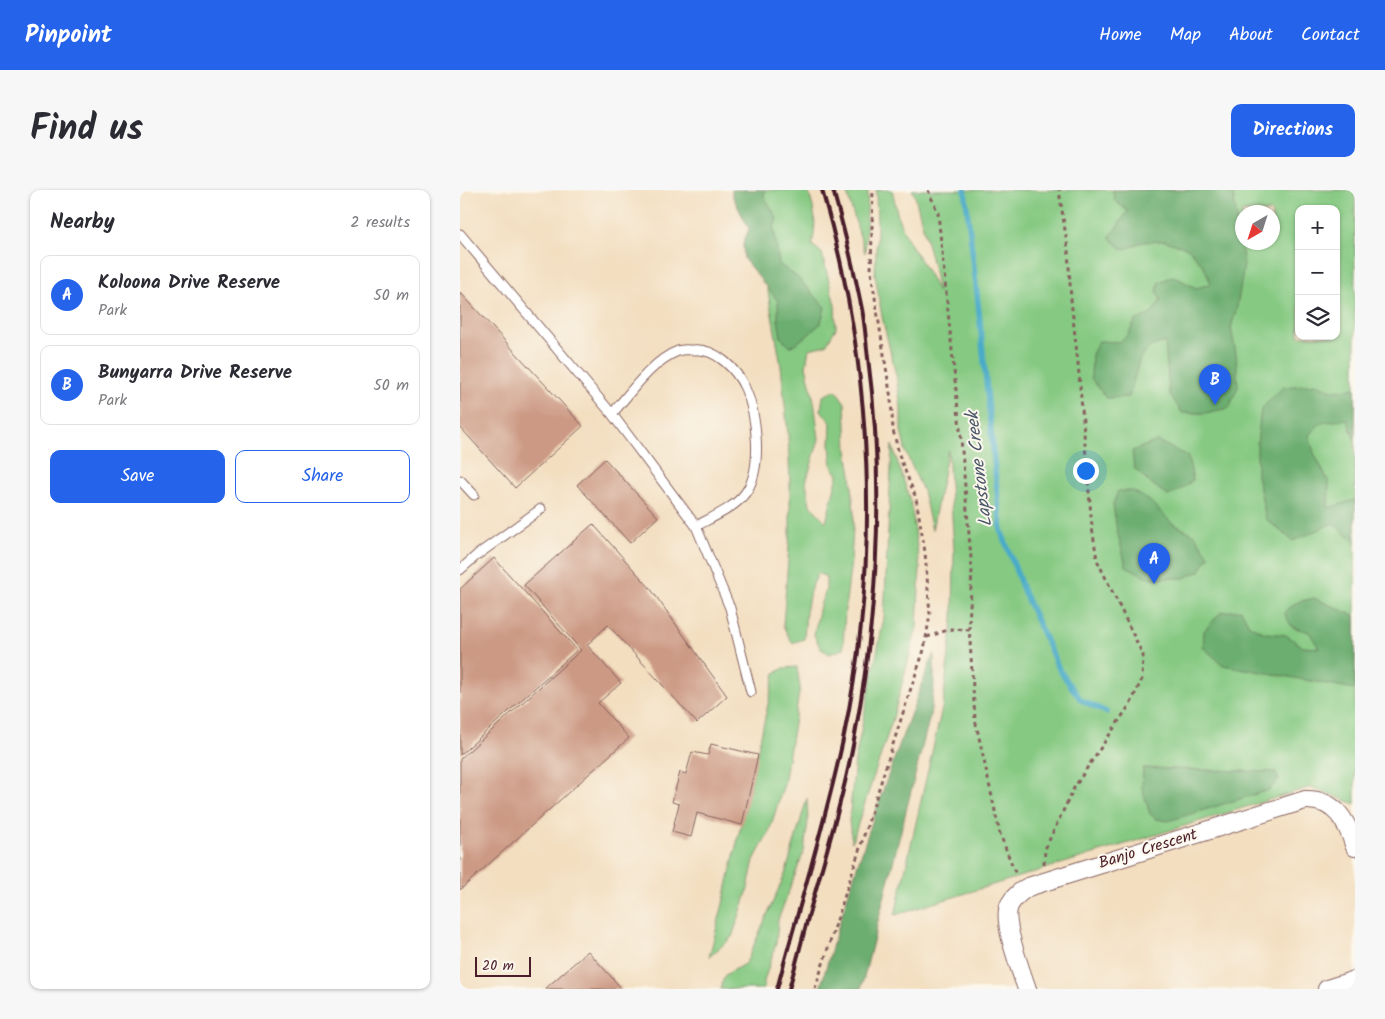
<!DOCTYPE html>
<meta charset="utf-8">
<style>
body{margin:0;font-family:Kalam,sans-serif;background:#f7f7f7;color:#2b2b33}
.controls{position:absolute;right:15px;top:15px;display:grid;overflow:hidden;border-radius:10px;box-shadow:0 1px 4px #0004}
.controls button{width:45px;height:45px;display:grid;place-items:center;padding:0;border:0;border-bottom:1px solid #e1e1e2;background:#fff;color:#2b2b33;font:25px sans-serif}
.compass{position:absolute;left:775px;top:15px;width:45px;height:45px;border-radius:50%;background:#fff;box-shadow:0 1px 4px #0004;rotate:219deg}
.scale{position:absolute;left:15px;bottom:12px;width:56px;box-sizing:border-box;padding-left:5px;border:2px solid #4a1f2b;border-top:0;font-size:14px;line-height:18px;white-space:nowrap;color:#4a1f2b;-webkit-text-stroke:4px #fbf7ec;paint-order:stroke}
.you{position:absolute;left:625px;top:280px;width:18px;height:18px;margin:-12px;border:4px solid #fff;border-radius:50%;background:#1a73e8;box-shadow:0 0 0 8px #1a73e833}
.badge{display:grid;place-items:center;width:32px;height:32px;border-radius:50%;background:#2563eb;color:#fff;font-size:16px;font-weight:700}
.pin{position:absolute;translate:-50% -41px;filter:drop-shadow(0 1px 2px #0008)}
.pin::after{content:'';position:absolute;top:26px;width:18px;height:15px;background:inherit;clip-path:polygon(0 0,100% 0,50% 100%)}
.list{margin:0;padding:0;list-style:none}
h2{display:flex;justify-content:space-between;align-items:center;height:65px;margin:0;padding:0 20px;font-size:21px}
h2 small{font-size:16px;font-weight:400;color:#7c7c81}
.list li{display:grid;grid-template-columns:32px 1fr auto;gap:15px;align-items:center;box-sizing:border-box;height:80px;margin:0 10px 10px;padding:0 10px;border:1px solid #e1e1e2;border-radius:10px}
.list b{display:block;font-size:19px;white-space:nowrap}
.list p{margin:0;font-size:16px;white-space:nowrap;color:#7c7c81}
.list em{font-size:16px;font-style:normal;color:#7c7c81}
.actions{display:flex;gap:10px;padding:15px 20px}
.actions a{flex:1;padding:11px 0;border:1px solid #2563eb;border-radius:10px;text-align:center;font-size:18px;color:#2563eb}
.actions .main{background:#2563eb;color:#fff}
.icon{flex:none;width:28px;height:28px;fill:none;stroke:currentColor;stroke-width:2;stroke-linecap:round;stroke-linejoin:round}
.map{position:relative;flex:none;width:895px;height:799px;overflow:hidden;border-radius:10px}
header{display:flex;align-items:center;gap:30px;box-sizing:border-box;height:70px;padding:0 25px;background:#2563eb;color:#fff}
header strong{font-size:24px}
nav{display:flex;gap:28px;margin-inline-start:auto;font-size:18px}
.intro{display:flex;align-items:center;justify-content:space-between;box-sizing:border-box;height:120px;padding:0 30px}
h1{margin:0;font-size:35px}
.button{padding:12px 22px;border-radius:10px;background:#2563eb;color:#fff;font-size:18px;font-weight:700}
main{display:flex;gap:30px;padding:0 30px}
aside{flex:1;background:#fff;border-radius:10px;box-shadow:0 1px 4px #0004}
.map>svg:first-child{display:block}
.green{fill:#85c982;stroke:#687456;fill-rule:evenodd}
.forest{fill:#6cad70;stroke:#5b664e}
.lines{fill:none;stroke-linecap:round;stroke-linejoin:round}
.stream{stroke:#49abc8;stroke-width:5.5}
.building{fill:#cc9a84}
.service-casing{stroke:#85625f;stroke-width:11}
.minor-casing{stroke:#85625f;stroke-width:20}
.path{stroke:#85625f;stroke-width:3;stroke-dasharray:4 4;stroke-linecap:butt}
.service{stroke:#fff;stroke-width:9}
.minor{stroke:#fff;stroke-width:18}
.rail{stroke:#4a1f2b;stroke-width:4}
.labels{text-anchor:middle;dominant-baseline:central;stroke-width:4;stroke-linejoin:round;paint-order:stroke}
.street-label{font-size:16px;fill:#4a1f2b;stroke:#fbf7ec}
.water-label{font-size:18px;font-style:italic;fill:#4a576a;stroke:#fbf7ec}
</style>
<header>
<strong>Pinpoint</strong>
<nav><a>Home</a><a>Map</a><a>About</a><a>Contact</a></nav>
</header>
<div class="intro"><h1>Find us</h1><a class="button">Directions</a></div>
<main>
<aside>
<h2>Nearby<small>2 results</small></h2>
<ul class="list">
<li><span class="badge">A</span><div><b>Koloona Drive Reserve</b><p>Park</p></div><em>50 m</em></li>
<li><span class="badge">B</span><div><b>Bunyarra Drive Reserve</b><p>Park</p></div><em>50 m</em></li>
</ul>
<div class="actions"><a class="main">Save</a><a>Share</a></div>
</aside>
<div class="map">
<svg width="895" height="799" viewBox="0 0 895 799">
<rect width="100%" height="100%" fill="#fbf7ec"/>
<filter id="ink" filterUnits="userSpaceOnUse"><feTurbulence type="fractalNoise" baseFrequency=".02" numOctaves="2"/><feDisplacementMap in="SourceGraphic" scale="10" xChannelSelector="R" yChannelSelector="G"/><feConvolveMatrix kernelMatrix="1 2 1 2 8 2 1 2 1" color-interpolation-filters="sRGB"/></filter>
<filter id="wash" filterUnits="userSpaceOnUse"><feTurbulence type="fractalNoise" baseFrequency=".0096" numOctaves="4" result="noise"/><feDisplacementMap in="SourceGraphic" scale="20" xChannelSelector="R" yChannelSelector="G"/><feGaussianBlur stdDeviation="1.12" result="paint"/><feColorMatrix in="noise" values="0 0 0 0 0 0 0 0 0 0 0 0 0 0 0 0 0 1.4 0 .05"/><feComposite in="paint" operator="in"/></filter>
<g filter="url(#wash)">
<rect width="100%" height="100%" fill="#f3dec0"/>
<!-- green -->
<path class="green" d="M 283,0 L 348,0 C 355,22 357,32 352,55 L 362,63 L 375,115 L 376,138 L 366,155 L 349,159 L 346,176 L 354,211 L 359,249 L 346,292 L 350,315 L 366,332 L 378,285 L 372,276 L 370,255 L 371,233 L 361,220 L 363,206 L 376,200 L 385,213 L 387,261 L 391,284 L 394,322 L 391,371 L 385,419 L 383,459 L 370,464 L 361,459 L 354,445 L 360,415 L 366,400 L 366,387 L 358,383 L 350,401 L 346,422 L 344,449 L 332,453 L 323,436 L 330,343 L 330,294 L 328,245 L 321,176 L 308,102 Z
M 386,0 L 408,0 L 405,63 Z
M 416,0 L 432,0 C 435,10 436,20 439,30 C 448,55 467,77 478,102 L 473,76 L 455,6 L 452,0 L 895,0 L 895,614 L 851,597 L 435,725 L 483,514 L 493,428 L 494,361 L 488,260 L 472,340 L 463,301 L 446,263 L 441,241 L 441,218 L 436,185 L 422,127 L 415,84 L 417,42 ZM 839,19 L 876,19 L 876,146 L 839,146 ZM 782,22 L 812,22 L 812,52 L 782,52 Z
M 432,255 L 451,313 L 460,379 L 457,437 L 433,528 L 392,652 L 389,631 L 395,570 L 424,428 Z
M 337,477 L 340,497 L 324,594 L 309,642 L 294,670 L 287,703 L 272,747 L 249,767 L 264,710 L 315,483 L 324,478 Z
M 347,608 L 348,632 L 344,661 L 318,730 L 316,754 L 304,791 L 304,799 L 260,799 L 265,785 L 286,773 L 326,682 Z"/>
<!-- forest -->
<path class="forest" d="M 272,0 L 305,0 L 304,6 L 317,28 L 314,38 L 319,74 L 338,88 L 365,117 L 361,133 L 347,146 L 330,157 L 321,148 L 318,130 L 318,111 L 284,69 L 283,54 L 289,39 L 272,5 Z
M 653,0 L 767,0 L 773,3 L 784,75 L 777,117 L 771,138 L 776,164 L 778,197 L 769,218 L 745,223 L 722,223 L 709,203 L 705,152 L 690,157 L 680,168 L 669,207 L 646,208 L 631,188 L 632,164 L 639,151 L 659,152 L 668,145 L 675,131 L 691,124 L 701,110 L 697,102 L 699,92 L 713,86 L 736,98 L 751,94 L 744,77 L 729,59 L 705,51 L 682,52 L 664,60 L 649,48 L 668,21 L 654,10 Z
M 856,194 L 875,201 L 895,198 L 895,251 L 887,229 L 861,233 L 849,245 L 854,263 L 869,293 L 868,318 L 895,310 L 895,353 L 873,333 L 833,351 L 806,329 L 797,285 L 797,254 L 801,219 L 823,197 Z
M 697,251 L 728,266 L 733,290 L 723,298 L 708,306 L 688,291 L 674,278 L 672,261 Z
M 658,301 L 673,301 L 690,311 L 712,333 L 735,345 L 749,366 L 740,381 L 724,388 L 689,388 L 666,376 L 657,341 L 653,314 Z
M 854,408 L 895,426 L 895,499 L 763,475 L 743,457 L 744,441 L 761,422 L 781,420 L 789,435 L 805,443 L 826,445 L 843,457 L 859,458 L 849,442 L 832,437 L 824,422 L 838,412 Z
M 474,463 L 474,496 L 470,526 L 401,799 L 360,799 C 392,685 431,573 474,463 Z
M 683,578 L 815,582 L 819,589 L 809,600 L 708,631 L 696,629 L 690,624 L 682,598 Z"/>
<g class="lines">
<!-- stream -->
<path class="stream" d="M 505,0 L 518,112 L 541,340 L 565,405 L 600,481 L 621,510 L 646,522"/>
</g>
<g id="blocks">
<!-- building -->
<path class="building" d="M 0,102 L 123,236 L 55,298 L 0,237 Z
M 145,269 L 198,327 L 170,353 L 117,295 Z
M 133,334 L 190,398 L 267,506 L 237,533 L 148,435 L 127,455 L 161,493 L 138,513 L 169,548 L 0,700 L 0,569 L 121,460 L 64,395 Z
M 34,368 L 117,460 L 0,565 L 0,399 Z
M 251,554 L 298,565 L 282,635 L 237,623 L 231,647 L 212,642 L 219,614 L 212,612 L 220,582 L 226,584 L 232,562 L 248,565 Z
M 128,761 L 162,799 L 85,799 Z"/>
</g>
</g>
<g filter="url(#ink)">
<use href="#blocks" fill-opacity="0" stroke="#85625f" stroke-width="1"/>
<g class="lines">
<!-- service casing -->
<g class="service-casing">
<path id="service" d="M 0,44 L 152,224 L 236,336 L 270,418 L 291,502
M 152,224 C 169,204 193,170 218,161 C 222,159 228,160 233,160 C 256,158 276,179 285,198 C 297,224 303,278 286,302 C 275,318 253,327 236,336
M 0,290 L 14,305
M 0,380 L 17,365 L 81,319"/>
</g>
<!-- minor casing -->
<g class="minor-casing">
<path id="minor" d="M 567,799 C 561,781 542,732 549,716 C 553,707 560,702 568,697 L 845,610 C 876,609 887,632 895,657
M 867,799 L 895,790"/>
</g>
<!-- path -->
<path class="path" d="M 468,0 L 478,23 L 501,249 L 512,380 L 509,435 L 515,529 L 540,644 L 556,685
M 467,447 L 491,439 L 510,440
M 584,674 L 585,659 L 614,598 L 627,578 L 671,513 L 682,489 L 683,465 L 637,370 L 632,337 L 618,173 L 611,110 L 608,60 L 599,0
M 355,799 L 450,501 L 464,460 L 470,424 L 465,362 L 456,308 L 440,268 L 433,240 L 431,209 L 411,82 L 413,0"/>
<!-- service -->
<use href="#service" class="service"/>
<!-- minor -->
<use href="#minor" class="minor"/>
<!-- rail -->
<path class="rail" d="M 317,799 C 339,716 365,634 383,550 C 421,369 414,178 362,0
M 329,799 C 336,774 342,749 349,724 C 365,666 383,609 394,550 C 418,423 425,296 408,168 C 406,152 405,135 402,119 C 394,79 384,39 373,0"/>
</g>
</g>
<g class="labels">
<!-- street labels -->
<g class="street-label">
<text transform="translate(688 659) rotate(-17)">Banjo Crescent</text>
</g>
<!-- water labels -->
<g class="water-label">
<text transform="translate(520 279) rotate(-97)">Lapstone Creek</text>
</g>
</g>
</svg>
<div class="controls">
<button>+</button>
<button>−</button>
<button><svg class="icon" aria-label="layers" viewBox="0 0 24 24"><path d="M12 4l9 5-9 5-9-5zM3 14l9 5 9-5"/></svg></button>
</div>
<svg class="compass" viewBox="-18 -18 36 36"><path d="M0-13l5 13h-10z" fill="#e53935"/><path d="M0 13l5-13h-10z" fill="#7c7c81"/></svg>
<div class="scale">20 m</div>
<div class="you"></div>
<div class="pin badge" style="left:694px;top:394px">A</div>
<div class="pin badge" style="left:755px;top:215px">B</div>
</div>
</main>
